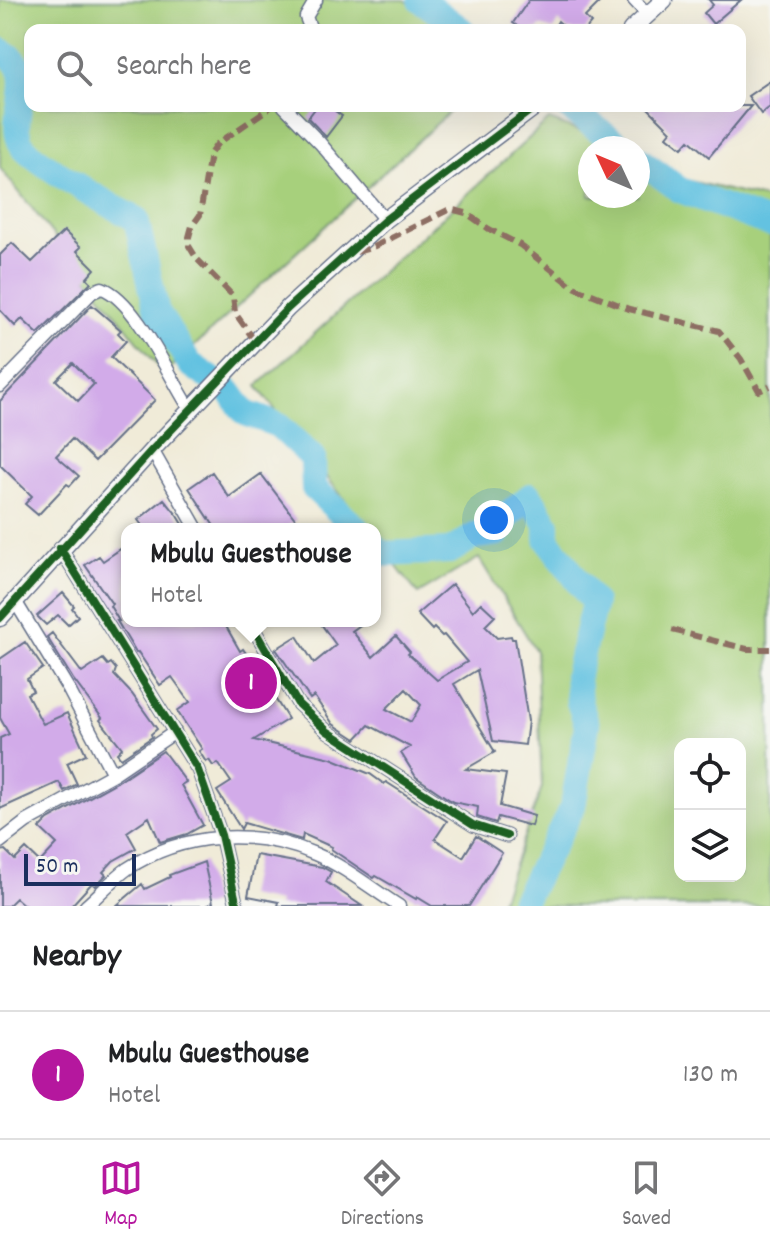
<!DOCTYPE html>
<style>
body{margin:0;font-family:Dekko,sans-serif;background:#f6f6f6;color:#202124}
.controls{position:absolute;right:24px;bottom:24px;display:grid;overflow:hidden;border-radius:16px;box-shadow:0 8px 32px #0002}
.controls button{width:72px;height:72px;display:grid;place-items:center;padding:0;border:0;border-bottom:2px solid #e0e0e0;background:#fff;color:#202124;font:40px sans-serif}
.compass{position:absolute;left:578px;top:136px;width:72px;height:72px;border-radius:50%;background:#fff;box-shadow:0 8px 32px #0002;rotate:314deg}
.scale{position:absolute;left:24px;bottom:20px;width:112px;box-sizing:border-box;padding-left:8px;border:4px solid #1b2f5e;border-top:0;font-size:22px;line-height:28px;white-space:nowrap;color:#1b2f5e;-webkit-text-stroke:6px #f6f6f2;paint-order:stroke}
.you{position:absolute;left:494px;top:520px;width:28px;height:28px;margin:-20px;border:6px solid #fff;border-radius:50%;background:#1a73e8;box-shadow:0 0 0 12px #1a73e833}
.badge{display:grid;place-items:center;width:52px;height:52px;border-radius:50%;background:#b5179e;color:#fff;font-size:26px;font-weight:700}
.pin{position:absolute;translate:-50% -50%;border:4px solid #fff;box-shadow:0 2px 8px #0006}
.popup{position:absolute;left:121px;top:523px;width:260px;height:104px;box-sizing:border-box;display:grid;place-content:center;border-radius:16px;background:#fff;filter:drop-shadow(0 2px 6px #0005);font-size:26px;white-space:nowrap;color:#757577}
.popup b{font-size:30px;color:#202124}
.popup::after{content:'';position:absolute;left:50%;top:100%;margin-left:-16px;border:16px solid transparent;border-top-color:#fff}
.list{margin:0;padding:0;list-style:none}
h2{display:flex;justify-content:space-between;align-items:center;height:104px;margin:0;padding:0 32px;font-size:34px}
h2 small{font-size:26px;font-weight:400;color:#757577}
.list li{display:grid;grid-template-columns:52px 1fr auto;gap:24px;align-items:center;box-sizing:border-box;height:128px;padding:0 32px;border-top:2px solid #e0e0e0}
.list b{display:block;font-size:30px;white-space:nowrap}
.list p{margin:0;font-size:26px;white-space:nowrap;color:#757577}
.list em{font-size:26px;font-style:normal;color:#757577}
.icon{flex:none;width:44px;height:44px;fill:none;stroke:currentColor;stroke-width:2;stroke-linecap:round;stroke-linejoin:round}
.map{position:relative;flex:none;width:770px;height:906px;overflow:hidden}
.search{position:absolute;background:#fff;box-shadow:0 8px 32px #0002;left:24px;right:24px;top:24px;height:88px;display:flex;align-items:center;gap:20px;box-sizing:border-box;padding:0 28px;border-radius:16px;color:#757577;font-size:30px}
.sheet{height:232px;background:#fff}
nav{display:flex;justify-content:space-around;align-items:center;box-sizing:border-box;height:112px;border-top:2px solid #e0e0e0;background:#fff;font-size:22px;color:#757577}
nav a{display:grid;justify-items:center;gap:4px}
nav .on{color:#b5179e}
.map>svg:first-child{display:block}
.green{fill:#a7d07b;stroke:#61806c;stroke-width:2;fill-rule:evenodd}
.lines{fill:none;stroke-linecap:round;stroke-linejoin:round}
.river{stroke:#63c2e1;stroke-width:26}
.building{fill:#d2abe9;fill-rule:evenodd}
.minor-casing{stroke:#667189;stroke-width:15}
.tertiary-casing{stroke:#667189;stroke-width:19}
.minor{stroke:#fff;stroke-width:12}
.tertiary{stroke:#fff;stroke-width:16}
.quiet{stroke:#8d6e63;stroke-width:6;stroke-dasharray:12 6;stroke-linecap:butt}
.cycleway-casing{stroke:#f6f6f2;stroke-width:13}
.cycleway{stroke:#1b5e20;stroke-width:8}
</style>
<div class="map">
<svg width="770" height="906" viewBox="0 0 770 906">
<rect width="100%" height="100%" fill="#f6f6f2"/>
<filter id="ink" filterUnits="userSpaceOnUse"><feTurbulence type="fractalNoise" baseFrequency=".0125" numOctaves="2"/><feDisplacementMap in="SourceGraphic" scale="16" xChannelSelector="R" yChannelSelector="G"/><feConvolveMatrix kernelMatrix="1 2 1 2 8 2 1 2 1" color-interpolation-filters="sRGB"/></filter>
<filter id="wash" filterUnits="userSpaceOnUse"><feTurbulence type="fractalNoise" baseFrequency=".006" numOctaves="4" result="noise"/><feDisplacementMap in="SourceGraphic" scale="32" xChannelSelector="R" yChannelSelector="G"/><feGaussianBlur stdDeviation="1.8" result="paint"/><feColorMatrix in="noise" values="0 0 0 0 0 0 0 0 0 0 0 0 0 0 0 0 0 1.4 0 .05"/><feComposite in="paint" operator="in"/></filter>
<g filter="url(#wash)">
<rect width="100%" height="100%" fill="#f0ebd8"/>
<!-- green -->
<path class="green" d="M 0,0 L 405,0 L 451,30 L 30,30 L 30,106 L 456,106 L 164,374 L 0,168 Z
M 549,120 L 584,133 L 612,148 L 590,148 L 590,196 L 638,196 L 638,162 L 660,174 L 770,200 L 770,906 L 499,906 L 542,787 L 536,651 L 479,558 L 418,594 L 375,539 L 375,529 L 367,529 L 257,386 ZM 680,744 L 740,744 L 740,876 L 680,876 Z"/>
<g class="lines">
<!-- river -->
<path class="river" d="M 421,0 L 462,30
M 0,50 C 45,71 4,118 22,145 C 35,163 113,207 136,219 L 157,312 L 190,364 L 230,392 L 245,413 L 278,425 L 313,458 L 314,488 L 357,529
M 566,106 L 623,148
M 638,159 L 680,190 L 770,224
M 375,547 L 382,554 L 450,551 L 475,536 L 498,533 L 508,515 L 530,496 L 547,524 L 547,539 L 594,603 L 577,675 L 579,702 L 587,725 L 573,806 L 521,906"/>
</g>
<g id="blocks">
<!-- building -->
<path class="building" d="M 529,0 L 602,0 L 585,17 L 591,23 L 585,30 L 568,30 L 558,21 L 553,30 L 540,26 L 537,30 L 523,30 L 513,23 Z
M 709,0 L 741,0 L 713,24 L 704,13 L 713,5 Z
M 770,81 L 770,107 L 761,114 L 748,96 Z
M 317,106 L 328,106 L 342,116 L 326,137 L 308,118 Z
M 646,106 L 751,106 L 709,157 L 689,140 L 682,148 L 667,136 L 671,131 Z
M 64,231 L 81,247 L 77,251 L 95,269 L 87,278 L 91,282 L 38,334 L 22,319 L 15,326 L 0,310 L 0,255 L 12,243 L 32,262 Z
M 92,305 L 121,330 L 118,333 L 126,341 L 111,357 L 155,400 L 95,461 L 72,439 L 56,456 L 79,476 L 70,486 L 67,484 L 38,515 L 25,504 L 32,496 L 0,465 L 0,401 ZM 73,363 L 94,384 L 78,401 L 56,380 Z
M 212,472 L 229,497 L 261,474 L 296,520 L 283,529 L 216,529 L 189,488 Z
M 164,499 L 178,516 L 186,529 L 145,529 L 138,520 Z
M 122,548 L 127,556 L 127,621 L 223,621 L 240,651 L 243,649 L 252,662 L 288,719 L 254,740 L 331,758 L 370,774 L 384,784 L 386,782 L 447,821 L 435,839 L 463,857 L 476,836 L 502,853 L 469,906 L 432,906 L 417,897 L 416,899 L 376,876 L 374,878 L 331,849 L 332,847 L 303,834 L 302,840 L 244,823 L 241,829 L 217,791 L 231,782 L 218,763 L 213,766 L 209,760 L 206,762 L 199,751 L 202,749 L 177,711 L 190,702 L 172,677 L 160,685 L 138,652 L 136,653 L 117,621 L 119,621 L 110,606 L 112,604 L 85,565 L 99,556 L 103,561 Z
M 452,584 L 473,611 L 481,603 L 495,616 L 485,626 L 497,638 L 511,636 L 512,639 L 515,639 L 528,721 L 525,745 L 493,741 L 477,670 L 454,684 L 495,752 L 466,769 L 506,774 L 500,806 L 534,816 L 531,826 L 498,817 L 496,823 L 477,817 L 478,807 L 453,802 L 416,777 L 401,753 L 410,747 L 369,725 L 356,739 L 333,724 L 314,696 L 310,699 L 276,649 L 297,636 L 314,663 L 336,645 L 319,621 L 366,621 L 352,631 L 373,657 L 396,636 L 410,652 L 408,654 L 437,680 L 467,662 L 444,635 L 442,636 L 434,628 L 432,630 L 417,614 ZM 406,689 L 421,705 L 411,722 L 386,709 Z
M 63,593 L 74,606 L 72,608 L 78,616 L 68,625 L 58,615 L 46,625 L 37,616 Z
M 52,633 L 82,673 L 103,659 L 108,665 L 111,663 L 116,669 L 114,675 L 132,694 L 157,729 L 151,734 L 152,737 L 121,758 L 117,753 L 122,748 L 100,720 L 102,718 L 73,679 L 47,637 Z
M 25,642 L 43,668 L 27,679 L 33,691 L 27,694 L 40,719 L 43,724 L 67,713 L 86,754 L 67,763 L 77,784 L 64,791 L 59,782 L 0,809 L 0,738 L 9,734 L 0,718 L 0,659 Z
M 163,751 L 186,782 L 181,785 L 203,825 L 187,834 L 160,842 L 149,817 L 127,832 L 136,848 L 113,861 L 103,872 L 106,875 L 95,886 L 92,883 L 71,906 L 25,906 L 16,898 L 8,906 L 0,906 L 0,851 L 5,850 L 15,860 L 26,849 L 40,862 L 57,844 L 40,828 L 48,820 L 117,782 Z
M 256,855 L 322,867 L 331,872 L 326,882 L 362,906 L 278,906 L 279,902 L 248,896 Z
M 204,862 L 213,903 L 206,906 L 116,906 L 142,884 L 145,889 L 170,877 L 169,875 Z"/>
</g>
</g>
<g filter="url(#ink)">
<use href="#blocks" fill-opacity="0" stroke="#667189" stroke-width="2"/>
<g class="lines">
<!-- minor casing -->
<g class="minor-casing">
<path id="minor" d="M 634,0 L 648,15
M 311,30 L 306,17 L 316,0
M 284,106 L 320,143 L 385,220
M 0,386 L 92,292 L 102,288 C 137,301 170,379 191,410
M 152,450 L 197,529
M 60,548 L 198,770 L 221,835 L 237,906
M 15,601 L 69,690 L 113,774
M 249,621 L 298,704 L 327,731 L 473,825 L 507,836
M 0,842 L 26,822 L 113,774 L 175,732
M 86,906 C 100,894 113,879 127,869 C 182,832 255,828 315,854 C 344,866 372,889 399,906"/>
</g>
<!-- tertiary casing -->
<g class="tertiary-casing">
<path id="tertiary" d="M 631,30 L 664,0
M 0,618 L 152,450 L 288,308 L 385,220 L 536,106"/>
</g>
<!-- minor -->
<use href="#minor" class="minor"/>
<!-- tertiary -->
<use href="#tertiary" class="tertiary"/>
<!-- quiet -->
<path class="quiet" d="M 356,252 L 371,248 L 450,209 L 466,213 L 489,229 L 520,245 L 574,287 L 629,309 L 719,331 L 741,359 L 759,391 L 770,386
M 255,341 L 235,313 L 233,296 L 197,259 L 189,246 L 189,237 L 192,226 L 200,215 L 210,154 L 217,144 L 272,106
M 672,630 L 747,649 L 770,649"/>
<!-- cycleway casing -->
<g class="cycleway-casing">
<path id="cycleway" d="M 60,548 L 198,770 L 221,835 L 237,906
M 0,618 L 152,450 L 288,308 L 385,220 L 536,106
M 249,621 L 298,704 L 327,731 L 473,825 L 507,836"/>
</g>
<!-- cycleway -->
<use href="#cycleway" class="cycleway"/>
</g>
</g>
</svg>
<div class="controls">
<button><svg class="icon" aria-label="locate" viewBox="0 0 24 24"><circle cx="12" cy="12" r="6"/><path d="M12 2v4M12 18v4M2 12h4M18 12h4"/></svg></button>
<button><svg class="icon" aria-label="layers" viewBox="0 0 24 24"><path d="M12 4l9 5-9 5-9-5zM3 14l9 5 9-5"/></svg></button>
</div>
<svg class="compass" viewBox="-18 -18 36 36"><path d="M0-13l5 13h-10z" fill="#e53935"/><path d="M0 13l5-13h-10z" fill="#757577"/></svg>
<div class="scale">50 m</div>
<div class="you"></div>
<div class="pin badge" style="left:251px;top:683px">1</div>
<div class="popup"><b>Mbulu Guesthouse</b>Hotel</div>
<div class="search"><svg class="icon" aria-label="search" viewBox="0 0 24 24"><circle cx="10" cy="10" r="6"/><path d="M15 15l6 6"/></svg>Search here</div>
</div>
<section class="sheet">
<h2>Nearby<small></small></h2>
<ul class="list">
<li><span class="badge">1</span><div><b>Mbulu Guesthouse</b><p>Hotel</p></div><em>130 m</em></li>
</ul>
</section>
<nav>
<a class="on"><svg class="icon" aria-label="map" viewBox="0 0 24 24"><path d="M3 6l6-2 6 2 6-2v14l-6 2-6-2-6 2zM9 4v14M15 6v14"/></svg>Map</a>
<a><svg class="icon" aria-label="directions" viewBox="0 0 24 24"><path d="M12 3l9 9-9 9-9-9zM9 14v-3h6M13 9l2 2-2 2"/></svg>Directions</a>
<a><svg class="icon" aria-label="saved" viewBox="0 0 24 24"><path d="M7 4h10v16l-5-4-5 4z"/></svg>Saved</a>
</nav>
